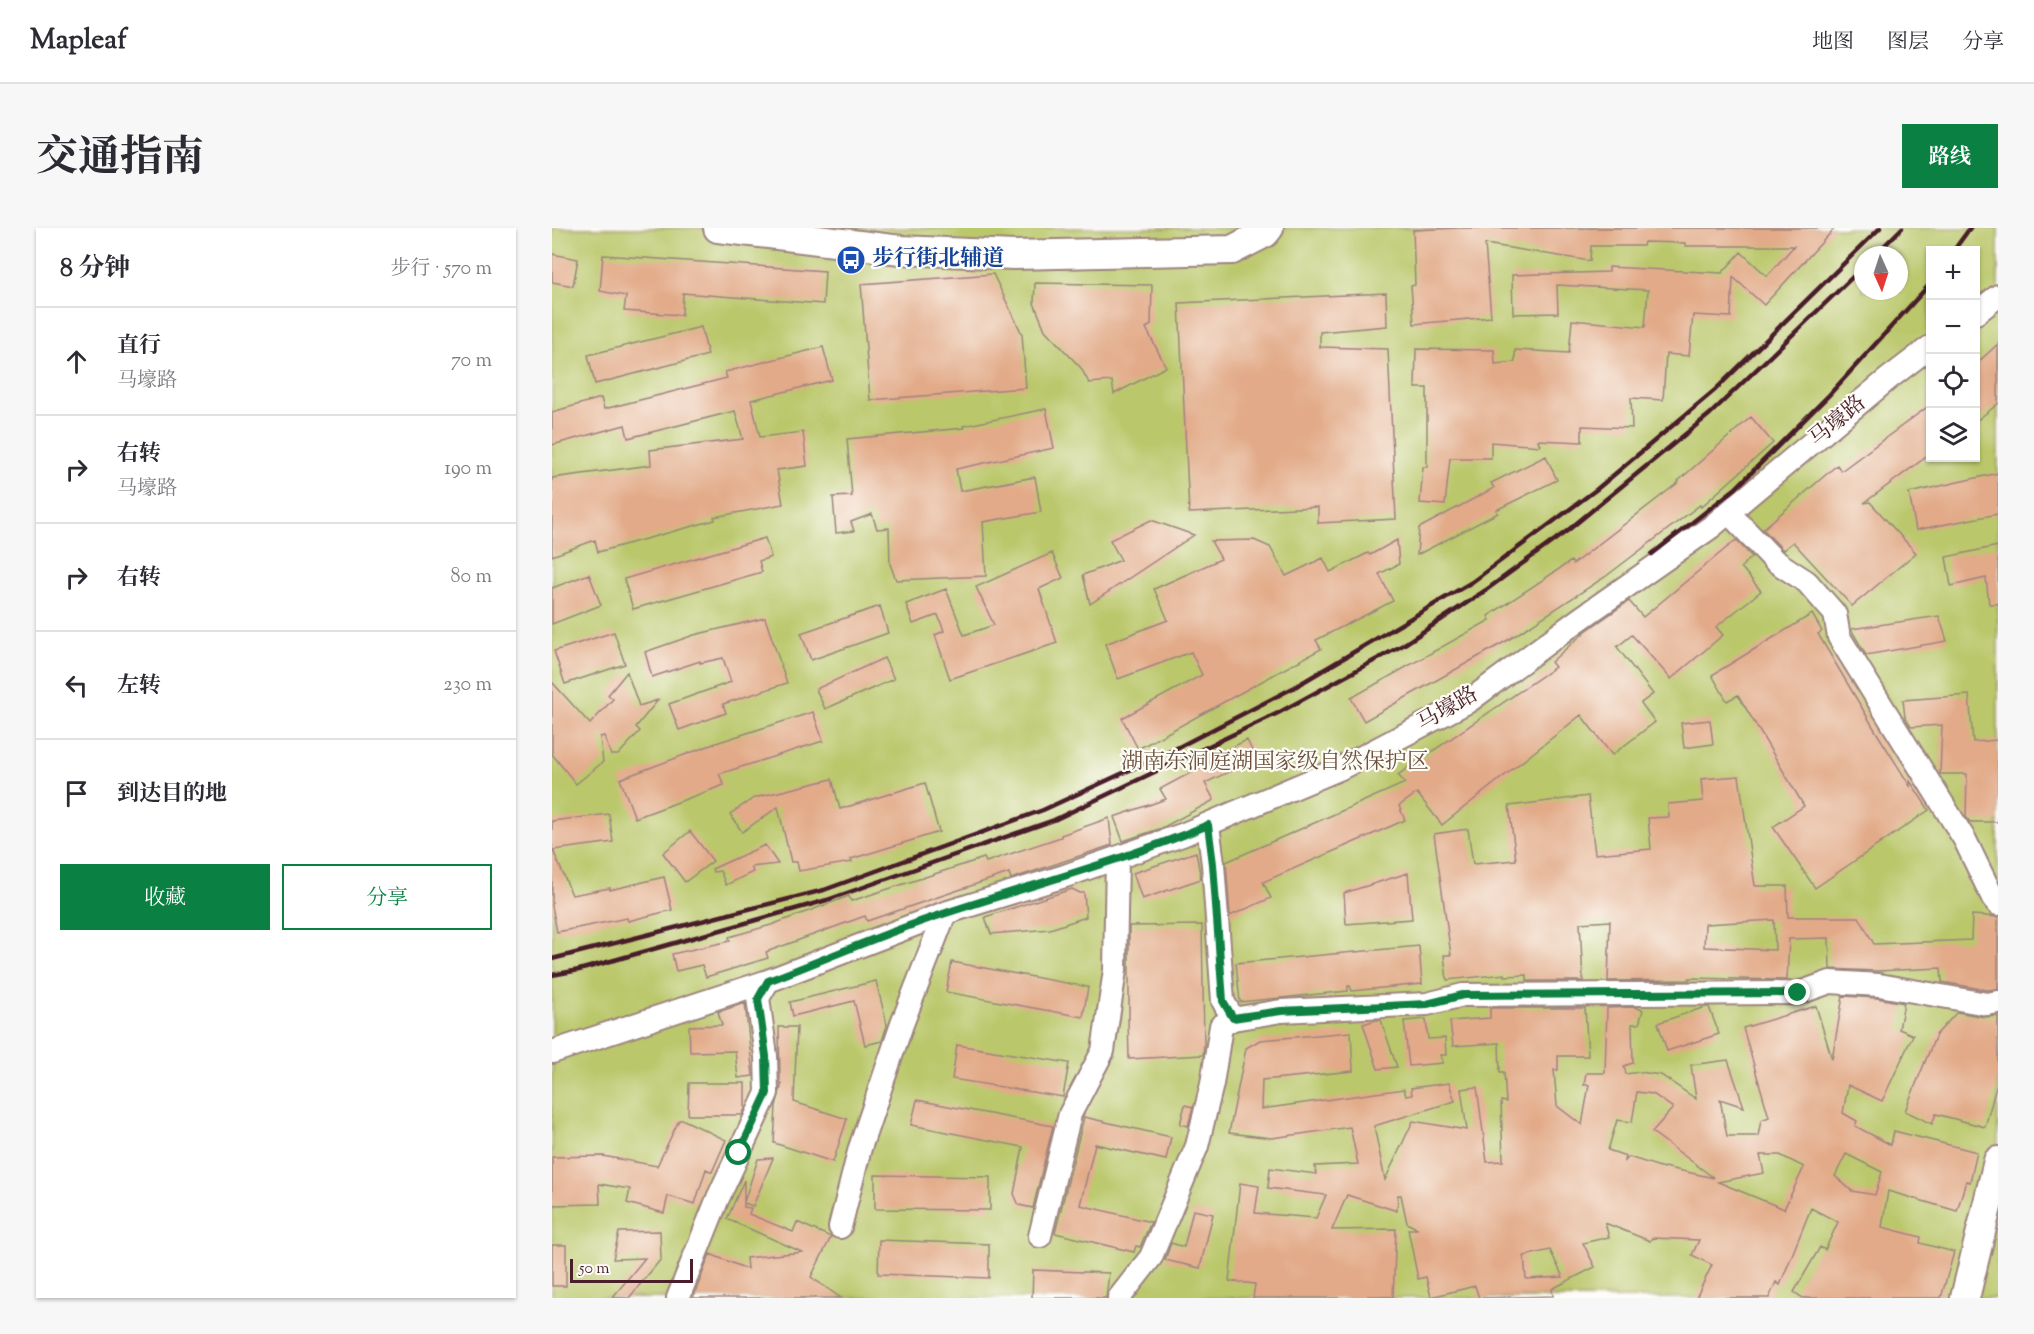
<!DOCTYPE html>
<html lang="zh">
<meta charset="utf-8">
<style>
body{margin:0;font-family:"Sorts Mill Goudy","Noto Serif SC",serif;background:#f7f7f7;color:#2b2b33}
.controls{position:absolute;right:18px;top:18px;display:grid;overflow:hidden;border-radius:0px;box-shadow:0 2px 4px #0004}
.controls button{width:54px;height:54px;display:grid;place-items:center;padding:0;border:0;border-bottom:2px solid #e1e1e2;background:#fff;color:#2b2b33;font:30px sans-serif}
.compass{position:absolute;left:1302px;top:18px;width:54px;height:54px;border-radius:50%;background:#fff;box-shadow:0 2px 4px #0004;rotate:177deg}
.scale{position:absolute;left:18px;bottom:15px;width:123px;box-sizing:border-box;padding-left:6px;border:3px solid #4a1f2b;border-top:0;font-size:16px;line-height:21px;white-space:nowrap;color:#4a1f2b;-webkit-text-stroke:4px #fdfcf7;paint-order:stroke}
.stop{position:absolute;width:18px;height:18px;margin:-14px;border:4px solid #0b8043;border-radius:50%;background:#fff}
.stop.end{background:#0b8043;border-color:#fff;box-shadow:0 2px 6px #0008}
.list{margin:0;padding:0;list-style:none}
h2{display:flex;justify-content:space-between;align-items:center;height:78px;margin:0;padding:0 24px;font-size:26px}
h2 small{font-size:20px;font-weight:400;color:#7c7c81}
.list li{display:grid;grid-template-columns:39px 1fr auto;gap:18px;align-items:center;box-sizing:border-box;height:108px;padding:0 24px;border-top:2px solid #e1e1e2}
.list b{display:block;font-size:22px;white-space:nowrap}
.list p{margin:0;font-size:20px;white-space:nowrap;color:#7c7c81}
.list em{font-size:20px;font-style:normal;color:#7c7c81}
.actions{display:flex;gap:12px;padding:18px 24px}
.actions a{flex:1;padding:14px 0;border:2px solid #0b8043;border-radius:0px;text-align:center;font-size:21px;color:#0b8043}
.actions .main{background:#0b8043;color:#fff}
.icon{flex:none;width:33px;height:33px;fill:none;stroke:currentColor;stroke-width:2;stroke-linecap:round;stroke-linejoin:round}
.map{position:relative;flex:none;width:1446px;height:1070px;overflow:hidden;border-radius:0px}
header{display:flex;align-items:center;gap:36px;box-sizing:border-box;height:84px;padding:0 30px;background:#fff;border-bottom:2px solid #e1e1e2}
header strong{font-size:28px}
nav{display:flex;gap:33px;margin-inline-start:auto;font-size:21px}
.intro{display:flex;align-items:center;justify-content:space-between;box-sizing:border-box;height:144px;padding:0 36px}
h1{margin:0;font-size:42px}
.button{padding:15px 27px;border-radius:0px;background:#0b8043;color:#fff;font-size:21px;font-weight:700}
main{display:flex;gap:36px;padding:0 36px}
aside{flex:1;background:#fff;border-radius:0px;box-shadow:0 2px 4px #0004}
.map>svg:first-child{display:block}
.green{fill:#bac76a;stroke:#82734a;stroke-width:1.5;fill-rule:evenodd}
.building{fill:#e2aa88;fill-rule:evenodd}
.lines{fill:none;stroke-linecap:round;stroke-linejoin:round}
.minor-casing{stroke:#9d847e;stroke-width:26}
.major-casing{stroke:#9d847e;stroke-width:32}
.minor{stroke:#fff;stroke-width:22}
.major{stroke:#fff;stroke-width:28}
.rail{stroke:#4a1f2b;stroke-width:4.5}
.route{stroke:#0b8043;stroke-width:8}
.labels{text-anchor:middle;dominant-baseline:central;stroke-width:4.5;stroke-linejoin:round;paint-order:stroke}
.transit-label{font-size:22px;font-weight:bold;fill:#164399;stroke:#fdfcf7;text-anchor:start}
.street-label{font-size:22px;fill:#4a1f2b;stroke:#fdfcf7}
.park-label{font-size:22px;fill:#6c513e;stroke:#fdfcf7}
</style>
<header>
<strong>Mapleaf</strong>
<nav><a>地图</a><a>图层</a><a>分享</a></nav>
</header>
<div class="intro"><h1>交通指南</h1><a class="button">路线</a></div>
<main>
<aside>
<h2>8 分钟<small>步行 · 570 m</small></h2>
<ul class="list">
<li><svg class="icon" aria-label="ahead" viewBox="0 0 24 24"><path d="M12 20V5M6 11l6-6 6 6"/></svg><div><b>直行</b><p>马壕路</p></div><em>70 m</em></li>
<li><svg class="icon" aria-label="right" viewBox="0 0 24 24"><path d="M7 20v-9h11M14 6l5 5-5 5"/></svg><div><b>右转</b><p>马壕路</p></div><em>190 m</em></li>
<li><svg class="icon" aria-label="right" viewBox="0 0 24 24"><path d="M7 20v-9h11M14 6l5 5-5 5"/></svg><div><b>右转</b></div><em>80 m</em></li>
<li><svg class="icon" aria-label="left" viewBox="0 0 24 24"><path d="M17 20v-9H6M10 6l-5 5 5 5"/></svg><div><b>左转</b></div><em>230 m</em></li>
<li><svg class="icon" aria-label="arrive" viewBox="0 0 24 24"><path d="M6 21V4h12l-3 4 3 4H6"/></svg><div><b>到达目的地</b></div></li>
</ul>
<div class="actions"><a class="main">收藏</a><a>分享</a></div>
</aside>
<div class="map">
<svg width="1446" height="1070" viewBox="0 0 1446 1070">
<rect width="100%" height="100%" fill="#fdfcf7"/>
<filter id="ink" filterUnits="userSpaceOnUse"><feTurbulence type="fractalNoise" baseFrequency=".0167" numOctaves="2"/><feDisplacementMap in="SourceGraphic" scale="12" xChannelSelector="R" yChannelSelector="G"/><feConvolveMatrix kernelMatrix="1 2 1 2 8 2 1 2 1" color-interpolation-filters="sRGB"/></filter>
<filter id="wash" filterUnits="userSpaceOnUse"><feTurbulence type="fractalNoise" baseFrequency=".008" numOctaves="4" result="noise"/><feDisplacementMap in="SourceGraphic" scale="24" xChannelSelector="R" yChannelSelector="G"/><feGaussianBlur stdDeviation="1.35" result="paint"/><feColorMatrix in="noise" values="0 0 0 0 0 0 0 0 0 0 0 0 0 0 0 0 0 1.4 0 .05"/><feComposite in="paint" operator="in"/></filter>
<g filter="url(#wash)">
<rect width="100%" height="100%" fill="#f0e9d0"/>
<!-- green -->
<path class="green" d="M 0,0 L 1446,0 L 1446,1070 L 0,1070 ZM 1378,22 L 1424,22 L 1424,230 L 1378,230 ZM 1311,27 L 1347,27 L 1347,63 L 1311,63 Z"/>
<g id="blocks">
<!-- building -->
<path class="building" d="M 905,0 L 1283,0 L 1212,77 L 1181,49 L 1179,89 L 1141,87 L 1137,128 L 1114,126 L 1111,172 L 1079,170 L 1080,200 L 1030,198 L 1030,214 L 986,212 L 988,218 L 939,214 L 939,230 L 898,230 L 893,277 L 868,275 L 871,239 L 875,239 L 875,160 L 863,160 L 864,121 L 942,122 L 943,136 L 963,134 L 963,122 L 1017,125 L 1020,92 L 1093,99 L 1096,62 L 1005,57 L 1006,85 L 961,86 L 960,47 L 1057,44 L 1057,39 L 1170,45 L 1189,24 L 1215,48 L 1242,18 L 1133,18 L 1133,15 L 1092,14 L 1091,18 L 1039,18 L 1038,33 L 933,16 L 939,89 L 862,96 L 859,58 L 863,57 L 861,2 Z
M 0,26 L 26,31 L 21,58 L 0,54 Z
M 51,27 L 273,43 L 271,76 L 131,65 L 130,87 L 72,83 L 74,68 L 48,63 Z
M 441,46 L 470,106 L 474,160 L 318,172 L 309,56 Z
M 483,55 L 600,57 L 599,97 L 594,100 L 614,139 L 562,166 L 560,153 L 537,155 L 529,140 L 493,102 L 482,75 Z
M 834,65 L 835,98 L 768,104 L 768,119 L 836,121 L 844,291 L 766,295 L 766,279 L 637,285 L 627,75 Z
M 149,99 L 156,127 L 43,156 L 36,127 Z
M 1446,116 L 1446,176 L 1424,193 L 1424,136 Z
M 271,119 L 280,152 L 199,172 L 208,209 L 251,204 L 255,238 L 225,242 L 231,276 L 162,289 L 163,292 L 46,324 L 43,312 L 0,328 L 0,250 L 99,237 L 98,222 L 191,211 L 183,183 L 76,210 L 73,197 L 0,217 L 0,184 L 49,170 L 52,181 L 175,150 L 173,144 Z
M 1378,177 L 1378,226 L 1312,275 L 1318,274 L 1364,325 L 1300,378 L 1241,314 L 1231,322 L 1211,301 L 1285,237 L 1289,243 Z
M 494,181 L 502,220 L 404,241 L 408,263 L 483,249 L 489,284 L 431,294 L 434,348 L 344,352 L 338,336 L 337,300 L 325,301 L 320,286 L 299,294 L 302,303 L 284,305 L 281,269 L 300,268 L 295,211 L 412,200 L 411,198 Z
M 1199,189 L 1221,215 L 1149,279 L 1148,277 L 1053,349 L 956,412 L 812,493 L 799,470 L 938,392 L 936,388 L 1019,333 L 1021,336 L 1127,254 L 1126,253 Z
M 994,228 L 1005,252 L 944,282 L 946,285 L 865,327 L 867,300 L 942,260 L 939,255 Z
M 1446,245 L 1446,286 L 1364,302 L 1357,265 Z
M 599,292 L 642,307 L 538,376 L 531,347 L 569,332 L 558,312 Z
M 213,310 L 219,329 L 207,333 L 210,344 L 81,381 L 72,351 Z
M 702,312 L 718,319 L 734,348 L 771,330 L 778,344 L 816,325 L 818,327 L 845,312 L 847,336 L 827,346 L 841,373 L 764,412 L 769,421 L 586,521 L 570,490 L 650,447 L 639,424 L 566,451 L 553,416 L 616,392 L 602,361 L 669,331 L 659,313 Z
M 1184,312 L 1200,329 L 1189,339 L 1209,363 L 1164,399 L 1171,407 L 1119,451 L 1080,407 L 1065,419 L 1101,466 L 1089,475 L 1103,494 L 1060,527 L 1029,487 L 890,597 L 865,565 L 847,578 L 853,592 L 711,654 L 719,670 L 678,688 L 674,634 L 853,555 L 846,547 L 1003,439 L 999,434 L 1034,403 L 1077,373 L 1091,389 Z
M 1446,318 L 1446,376 L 1437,376 L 1434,350 L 1399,358 L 1394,329 Z
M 500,325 L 511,350 L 487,361 L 505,415 L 398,451 L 383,407 L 392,403 L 386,387 L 361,396 L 354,376 L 394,361 L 412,407 L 442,397 L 424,359 Z
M 37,346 L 49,377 L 0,396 L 0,360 Z
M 328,378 L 336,405 L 259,432 L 249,405 Z
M 1260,386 L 1270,403 L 1266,406 L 1323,502 L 1358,558 L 1358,553 L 1377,582 L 1263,660 L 1221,599 L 1252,578 L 1186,467 L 1175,473 L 1160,447 Z
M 1387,388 L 1395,413 L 1314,427 L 1299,401 Z
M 213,390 L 235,455 L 171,476 L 174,485 L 127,502 L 117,476 L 179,454 L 171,430 L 148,435 L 148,433 L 100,449 L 93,424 L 142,407 Z
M 62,404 L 73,436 L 13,456 L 2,423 Z
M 332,430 L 342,451 L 273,481 L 264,461 Z
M 75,444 L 87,478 L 106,472 L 84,499 L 88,503 L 66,527 L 59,527 L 52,508 L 48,509 L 51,534 L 24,556 L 0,526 L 0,454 L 38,496 L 61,471 L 56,467 Z
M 1417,467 L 1421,514 L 1446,512 L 1446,594 L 1418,594 L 1414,589 L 1415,546 L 1388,546 L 1390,497 L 1359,499 L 1353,489 L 1351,472 Z
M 261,484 L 271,513 L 167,546 L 172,557 L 83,590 L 68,551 L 167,514 Z
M 1158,492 L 1161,516 L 1132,520 L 1129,495 Z
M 695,512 L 704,531 L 653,555 L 662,572 L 610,600 L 571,613 L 562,589 L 614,571 L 608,561 L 665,531 L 663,527 Z
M 1187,548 L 1203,658 L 1235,658 L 1236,689 L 1307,689 L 1322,716 L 1419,712 L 1420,687 L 1446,689 L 1446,761 L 1435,762 L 1390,754 L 1389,740 L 1325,743 L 1278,741 L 1277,710 L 1237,711 L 1235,752 L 1137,750 L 1137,752 L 1056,753 L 1058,693 L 1028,695 L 1031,753 L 975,753 L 975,747 L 953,748 L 953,746 L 895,752 L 892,727 L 899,727 L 882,606 L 916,601 L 921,636 L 964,632 L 957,578 L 1036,568 L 1043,626 L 1099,621 L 1096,590 L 1117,589 L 1116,576 L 1151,573 L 1149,551 ZM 1222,692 L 1223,722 L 1152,719 L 1153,696 Z
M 280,551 L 288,581 L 373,555 L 387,604 L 299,631 L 300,634 L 247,643 L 245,634 L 239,634 L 226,579 L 190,604 L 178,586 L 202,570 Z
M 57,586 L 61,614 L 1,622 L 20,667 L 58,660 L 58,662 L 112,649 L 120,682 L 76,693 L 75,690 L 5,704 L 0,678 L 0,593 Z
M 557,590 L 560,617 L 459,651 L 457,645 L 315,693 L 313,688 L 214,724 L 216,730 L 154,749 L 150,737 L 124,743 L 120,726 L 178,713 L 177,709 L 219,697 L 297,668 L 299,673 L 432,630 L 434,634 L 509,609 L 509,607 Z
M 138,603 L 161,633 L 133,654 L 111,625 Z
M 213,617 L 226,636 L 199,639 L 201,644 L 174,657 L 168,643 L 161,644 L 160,641 Z
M 644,624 L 649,651 L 590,671 L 581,645 Z
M 856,645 L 860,691 L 794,696 L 792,665 Z
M 520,661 L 528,665 L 532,665 L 534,689 L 498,701 L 439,706 L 433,689 Z
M 650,697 L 652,816 L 651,827 L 577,831 L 576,791 L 577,791 L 577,698 Z
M 867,718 L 870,756 L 800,763 L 798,758 L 796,758 L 796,763 L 688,774 L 684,735 Z
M 400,734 L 536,759 L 531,789 L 394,764 Z
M 324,753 L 335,797 L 330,813 L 313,817 L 302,773 L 241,788 L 238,774 Z
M 1291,768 L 1325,770 L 1352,775 L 1347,801 L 1361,807 L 1330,873 L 1296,857 L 1291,885 L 1305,893 L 1303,898 L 1339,917 L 1342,903 L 1425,924 L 1418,954 L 1414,953 L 1405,983 L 1336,963 L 1330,999 L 1369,1009 L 1368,1015 L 1402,1024 L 1389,1070 L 1251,1070 L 1242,1064 L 1268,1019 L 1273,1022 L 1286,994 L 1259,980 L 1228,1057 L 1224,1054 L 1217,1070 L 1144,1070 L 1160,1037 L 1140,1027 L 1147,1012 L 1100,1010 L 1098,1013 L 1053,995 L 1057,1009 L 1031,1015 L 1043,1039 L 1000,1061 L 1001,1068 L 927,1070 L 923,1058 L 879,1069 L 874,1049 L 866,1051 L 856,1001 L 866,1001 L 855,995 L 849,967 L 846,967 L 845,983 L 795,967 L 780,1002 L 844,1001 L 841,1069 L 816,1068 L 816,1070 L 701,1070 L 703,1056 L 677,1053 L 688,955 L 707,958 L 703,985 L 764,990 L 774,967 L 716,960 L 718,940 L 764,946 L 763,938 L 806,936 L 798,899 L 720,910 L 677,905 L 694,820 L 708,812 L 799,804 L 801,843 L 710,852 L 709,881 L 852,861 L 854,868 L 860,867 L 859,860 L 897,855 L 903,873 L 822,898 L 833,952 L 861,893 L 915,902 L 909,861 L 925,859 L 935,934 L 951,933 L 949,873 L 954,874 L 952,844 L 948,844 L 947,815 L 901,818 L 898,793 L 938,790 L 938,780 L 1033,780 L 1036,828 L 1006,828 L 1006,842 L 1002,842 L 1005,878 L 1030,897 L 1037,857 L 1032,857 L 1034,845 L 1053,845 L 1055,780 L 1082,779 L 1091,782 L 1087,796 L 1080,796 L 1081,835 L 1072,838 L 1074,846 L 1088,844 L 1109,847 L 1144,871 L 1139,837 L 1176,832 L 1192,879 L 1168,871 L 1175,908 L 1206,908 L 1209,892 L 1217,889 L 1191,800 L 1264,778 L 1280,831 ZM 1085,864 L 1101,866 L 1121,880 L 1100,904 L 1162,950 L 1112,939 L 1111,940 L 1077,929 L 1073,933 L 1074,928 L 1056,922 L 1065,892 L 1080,894 ZM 1294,926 L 1330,944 L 1323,967 L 1300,963 L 1283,948 ZM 1208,927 L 1228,927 L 1252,939 L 1232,981 L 1166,954 L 1212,945 ZM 998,1022 L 1011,1049 L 974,1051 L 972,1028 Z
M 193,775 L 201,848 L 186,850 L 183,823 L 138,824 L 137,798 L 170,797 L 166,784 Z
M 1153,779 L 1157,779 L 1167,806 L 1115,823 L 1106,795 Z
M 1405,784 L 1433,789 L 1446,788 L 1446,852 L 1433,899 L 1384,886 L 1380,896 L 1353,883 L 1384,807 Z
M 874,791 L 876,811 L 893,810 L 894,827 L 888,827 L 891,835 L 857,838 L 852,793 Z
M 824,792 L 829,792 L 845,839 L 826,841 L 811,796 Z
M 227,799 L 245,799 L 242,874 L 295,891 L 281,934 L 222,915 L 224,878 L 230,855 L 228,855 Z
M 405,817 L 517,835 L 511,869 L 400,851 Z
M 137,855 L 193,855 L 193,881 L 190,887 L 136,887 Z
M 365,872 L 501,898 L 481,980 L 467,977 L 462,966 L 471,919 L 359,897 Z
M 633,877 L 641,879 L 636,898 L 628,896 Z
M 532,889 L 619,909 L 614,932 L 543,916 L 528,977 L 599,994 L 588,1019 L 584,1018 L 582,1024 L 503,1005 Z
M 127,892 L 132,892 L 174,912 L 160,944 L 154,941 L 143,976 L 116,968 L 112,985 L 75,975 L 78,961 L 47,956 L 48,976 L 0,977 L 0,929 L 51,928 L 105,938 Z
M 221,930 L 201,978 L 192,975 L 192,979 L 199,980 L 197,986 L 241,1004 L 245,994 L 279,1009 L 259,1049 L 289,1070 L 141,1070 L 158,1026 L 195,1041 L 194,1030 L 250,1024 L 175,991 L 192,952 L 192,974 L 206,931 Z
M 323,947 L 438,949 L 438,982 L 323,981 Z
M 641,982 L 661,986 L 648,1040 L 613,1032 L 619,1015 L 632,1019 Z
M 108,1003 L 109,1031 L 77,1070 L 60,1070 L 93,1030 L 61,1031 L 67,1004 Z
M 327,1012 L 437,1016 L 437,1050 L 326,1046 Z
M 0,1017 L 14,1017 L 14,1058 L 0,1058 Z
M 481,1042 L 557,1045 L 554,1070 L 480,1070 Z"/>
</g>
</g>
<g filter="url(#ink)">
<use href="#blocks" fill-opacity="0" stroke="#9d847e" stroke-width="1.5"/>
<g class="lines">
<!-- minor casing -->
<g class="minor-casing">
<path id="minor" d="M 1424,85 L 1446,68
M 1177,285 L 1223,333 L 1255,354 L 1283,386 L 1287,409 L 1413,612 L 1441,670 L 1446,676
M 656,597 L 661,636 L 671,773 L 681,791 L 729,783 L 875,776 L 911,767 L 1247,765 L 1278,754 L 1327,757 L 1435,776 L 1446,774
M 0,824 L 216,753
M 288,999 L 308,920 L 350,796 L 393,685
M 488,1008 L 518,886 L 551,823 L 563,742 L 565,630
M 126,1070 L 166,970 L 215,865 L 214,828 L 206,770 L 216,753 L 393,685 L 513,648 L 630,607 L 789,540 L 917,473 L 1025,393 L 1159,299 L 1336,151 L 1378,119
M 567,1070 L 599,1029 L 645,918 L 660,856 L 669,798 L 681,791"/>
</g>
<!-- major casing -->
<g class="major-casing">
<path id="major" d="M 166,0 L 349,22 L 462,27 L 680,22 L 713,5 L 717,0
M 1413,1070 L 1446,933"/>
</g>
<!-- minor -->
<use href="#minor" class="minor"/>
<!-- major -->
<use href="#major" class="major"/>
<!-- rail -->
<path class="rail" d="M 1402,22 L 1418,0
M 1323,27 L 1350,0
M 1100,326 L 1184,260 L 1277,167 L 1378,56
M 0,731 L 272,662 L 491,582 L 619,523 L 741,460 L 920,354 L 1045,261 L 1163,162 L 1328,0
M 0,747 L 27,742 L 275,672 L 502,592 L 726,485 L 851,417 L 934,362 L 1015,303 L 1158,186 L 1311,39"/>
</g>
</g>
<g class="lines" filter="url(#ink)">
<!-- route -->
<path class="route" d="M 187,925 L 215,865 L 214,828 L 206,771 L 216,753 C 274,731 332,705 391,686 C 479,657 570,633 656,597 L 661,636 L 671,773 L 681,790 L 729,783 L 875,776 L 911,767 L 1246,765"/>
</g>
<!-- icons -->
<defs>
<g id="bus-disc" transform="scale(1.5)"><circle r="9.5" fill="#1a4fb4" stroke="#fdfcf7"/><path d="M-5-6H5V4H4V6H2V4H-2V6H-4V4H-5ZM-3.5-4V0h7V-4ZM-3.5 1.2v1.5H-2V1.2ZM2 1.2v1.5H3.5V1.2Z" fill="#fff"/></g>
</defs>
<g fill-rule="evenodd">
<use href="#bus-disc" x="299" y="32"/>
</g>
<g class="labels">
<!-- transit labels -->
<g class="transit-label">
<text x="320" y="32">步行街北辅道</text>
</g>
<!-- street labels -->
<g class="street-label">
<text transform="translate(1286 194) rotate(-40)">马壕路</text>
<text transform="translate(896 482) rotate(-30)">马壕路</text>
</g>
<!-- park labels -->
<g class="park-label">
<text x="723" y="535">湖南东洞庭湖国家级自然保护区</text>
</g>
</g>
</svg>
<div class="controls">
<button>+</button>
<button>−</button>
<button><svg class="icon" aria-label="locate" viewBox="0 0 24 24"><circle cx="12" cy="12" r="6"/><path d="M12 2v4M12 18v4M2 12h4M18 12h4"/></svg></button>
<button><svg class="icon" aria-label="layers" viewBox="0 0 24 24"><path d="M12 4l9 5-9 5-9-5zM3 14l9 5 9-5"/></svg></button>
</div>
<svg class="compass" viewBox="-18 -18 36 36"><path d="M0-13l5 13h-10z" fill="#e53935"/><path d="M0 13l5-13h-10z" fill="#7c7c81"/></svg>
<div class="scale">50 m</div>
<div class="stop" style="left:187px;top:925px"></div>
<div class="stop end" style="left:1246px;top:765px"></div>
</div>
</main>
